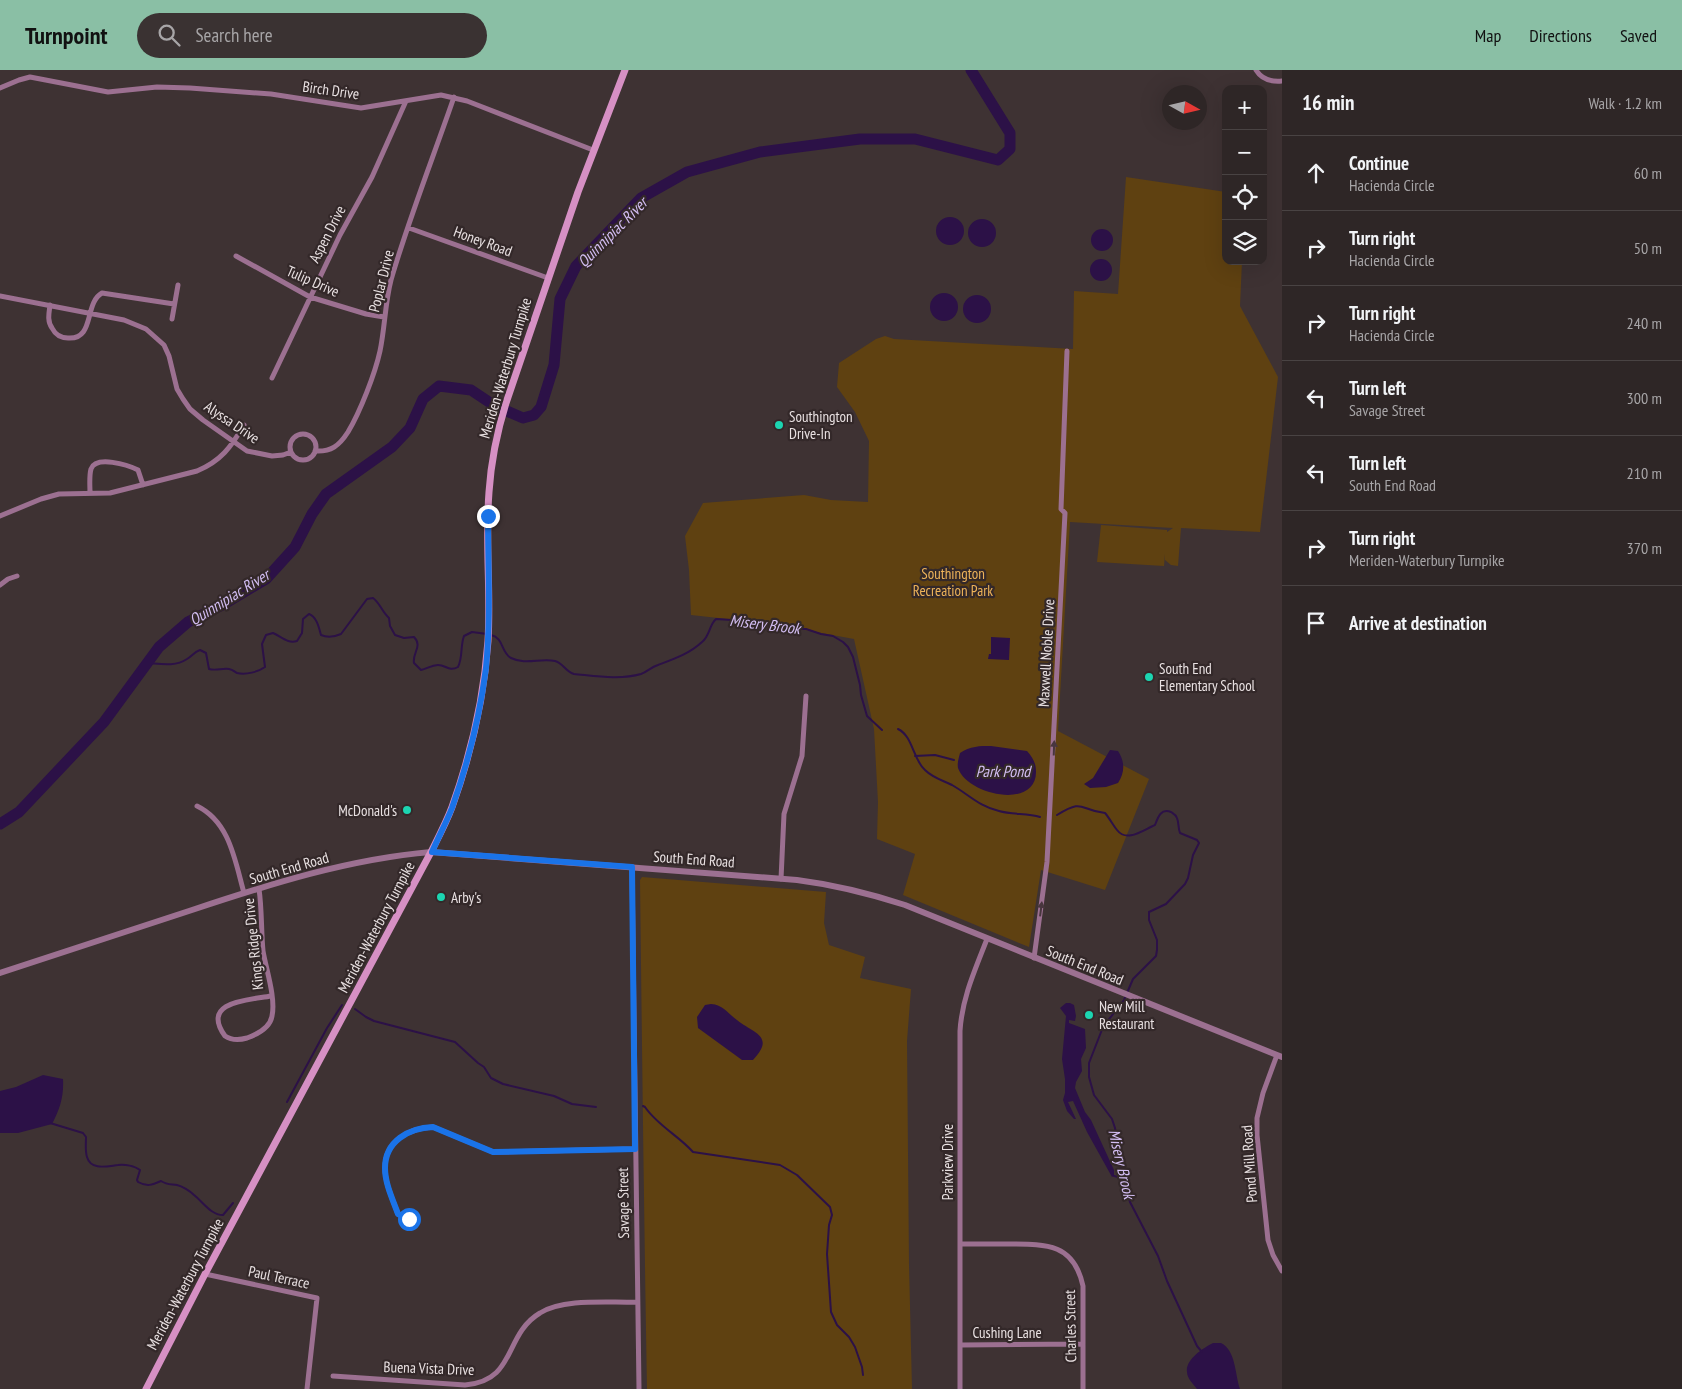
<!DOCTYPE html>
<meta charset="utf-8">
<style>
body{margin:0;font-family:"PT Sans Narrow",sans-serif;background:#3a3232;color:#f1f3f6}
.controls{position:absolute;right:15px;top:15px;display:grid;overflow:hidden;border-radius:10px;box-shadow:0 5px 20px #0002}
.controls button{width:45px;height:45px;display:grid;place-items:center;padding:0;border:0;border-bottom:1px solid #494343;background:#2e2626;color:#f1f3f6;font:25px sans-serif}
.compass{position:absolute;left:1162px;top:15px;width:45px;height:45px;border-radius:50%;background:#2e2626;box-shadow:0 5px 20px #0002;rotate:98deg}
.stop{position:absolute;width:15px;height:15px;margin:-11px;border:4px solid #1a73e8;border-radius:50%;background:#fff}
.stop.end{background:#1a73e8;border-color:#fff;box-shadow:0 1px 5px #0008}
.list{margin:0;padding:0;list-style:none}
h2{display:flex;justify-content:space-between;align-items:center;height:65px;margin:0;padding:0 20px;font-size:21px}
h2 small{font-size:16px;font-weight:400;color:#a7a5a7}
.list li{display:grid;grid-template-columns:32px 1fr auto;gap:15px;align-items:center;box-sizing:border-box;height:75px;padding:0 20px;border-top:1px solid #494343}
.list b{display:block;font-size:19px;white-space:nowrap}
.list p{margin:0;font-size:16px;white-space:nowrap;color:#a7a5a7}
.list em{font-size:16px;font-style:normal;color:#a7a5a7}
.icon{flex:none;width:28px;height:28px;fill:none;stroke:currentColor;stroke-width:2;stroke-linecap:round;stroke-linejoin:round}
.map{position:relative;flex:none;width:1282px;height:1319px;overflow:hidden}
header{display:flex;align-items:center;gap:30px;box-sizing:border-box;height:70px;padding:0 25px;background:#8abfa5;color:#111}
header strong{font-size:24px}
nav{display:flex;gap:28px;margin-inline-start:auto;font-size:18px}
.search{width:350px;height:45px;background:#3a3232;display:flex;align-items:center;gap:12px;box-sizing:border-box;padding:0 18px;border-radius:28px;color:#a7a5a7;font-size:19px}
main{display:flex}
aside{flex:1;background:#2e2626}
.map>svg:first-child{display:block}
.green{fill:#5f4111}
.water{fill:#2c1147}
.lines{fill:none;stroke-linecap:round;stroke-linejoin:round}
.stream{stroke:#2c1147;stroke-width:2}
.river{stroke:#2c1147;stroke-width:11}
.minor{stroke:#9c7091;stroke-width:5}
.tertiary{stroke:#9c7091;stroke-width:6}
.secondary{stroke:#d690c4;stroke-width:7}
.oneway{fill:#48363e}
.route{stroke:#1a73e8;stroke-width:6}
.poi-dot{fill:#1cd5b1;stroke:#332829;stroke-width:2}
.labels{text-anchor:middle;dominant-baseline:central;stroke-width:4.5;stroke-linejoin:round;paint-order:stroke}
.street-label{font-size:15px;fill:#e9e1e2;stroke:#332829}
.poi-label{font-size:15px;fill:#e9e1e2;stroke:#332829;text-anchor:start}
.park-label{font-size:15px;fill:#eeb359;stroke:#332829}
.water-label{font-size:16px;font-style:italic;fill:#d3bef3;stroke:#332829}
</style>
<header>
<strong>Turnpoint</strong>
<div class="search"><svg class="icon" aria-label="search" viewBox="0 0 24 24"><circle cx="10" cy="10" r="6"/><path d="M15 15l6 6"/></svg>Search here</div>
<nav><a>Map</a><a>Directions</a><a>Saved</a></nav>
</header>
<main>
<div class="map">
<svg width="1282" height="1319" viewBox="0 0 1282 1319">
<rect width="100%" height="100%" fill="#3e3233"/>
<!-- green -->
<path class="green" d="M 1126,107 L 1226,122 L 1226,191 L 1242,191 L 1240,236 L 1278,307 L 1260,462 L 1181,458 L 1178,496 L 1171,495 L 1165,490 L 1165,484 L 1164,496 L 1097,492 L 1101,455 L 1167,460 L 1167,462 L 1173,458 L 1070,452 L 1058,661 L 1149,709 L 1105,820 L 1041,800 L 1029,877 L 903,825 L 915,784 L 877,769 L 878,732 L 874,659 L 854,569 L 772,554 L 691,545 L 689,500 L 685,466 L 703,433 L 804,425 L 831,430 L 868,432 L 869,371 L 855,342 L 837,317 L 839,293 L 876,269 L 885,266 L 894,269 L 1073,279 L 1074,221 L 1118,224 Z
M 642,807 L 826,822 L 824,853 L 829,875 L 865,887 L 860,908 L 911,919 L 907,971 L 909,1194 L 912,1319 L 647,1319 C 644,1149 642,980 640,810 Z"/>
<!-- water -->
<path class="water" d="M936 161a14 14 0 1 1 28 0a14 14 0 1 1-28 0Z
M968 163a14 14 0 1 1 28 0a14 14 0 1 1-28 0Z
M1091 170a11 11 0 1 1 22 0a11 11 0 1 1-22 0Z
M1090 200a11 11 0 1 1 22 0a11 11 0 1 1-22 0Z
M930 237a14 14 0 1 1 28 0a14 14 0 1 1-28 0Z
M963 239a14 14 0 1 1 28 0a14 14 0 1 1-28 0Z
M 991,567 L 1010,568 L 1009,590 L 988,589 L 989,584 L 991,584 Z
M 991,676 L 1027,681 C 1033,688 1036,693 1036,702 C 1036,740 967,725 958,698 C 957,693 959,687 960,683 C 970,676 980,676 991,676 Z
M 1110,680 L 1118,681 C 1125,692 1125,702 1118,713 L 1106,717 L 1090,718 L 1084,714 L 1093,708 Z
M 1066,933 L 1070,933 L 1074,935 L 1076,946 L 1075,951 L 1069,950 L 1069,953 L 1085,959 L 1086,978 L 1081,989 L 1082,1001 L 1076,1012 L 1075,1018 L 1085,1042 L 1091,1050 L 1114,1100 L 1114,1106 L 1112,1107 L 1087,1062 L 1073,1031 L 1068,1032 L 1076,1049 L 1074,1049 L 1067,1041 L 1063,1030 L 1065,1023 L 1065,1009 L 1062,989 L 1066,946 L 1060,938 Z
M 711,934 C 724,935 727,943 737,950 C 753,963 776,966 753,990 L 742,990 L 698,958 L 697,947 L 705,935 Z
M 43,1005 L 63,1009 C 64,1026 60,1039 52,1054 L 18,1063 L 0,1063 L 0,1021 L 16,1017 Z
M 1213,1273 L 1221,1273 C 1236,1280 1235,1305 1240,1319 L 1197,1319 C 1193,1314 1187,1308 1187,1302 C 1185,1290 1203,1278 1213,1273 Z"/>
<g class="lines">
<!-- stream -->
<path class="stream" d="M 491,565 C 504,568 501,583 511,588 C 525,595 541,588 555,591 C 563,593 566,602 574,604 C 596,606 620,610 641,604 C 647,602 651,597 658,595 C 674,589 689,584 702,572 C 710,566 709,555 716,549 L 748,551 L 788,559 L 806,559 L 821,564 L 833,566 L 843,572 L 848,577 L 853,587 L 860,615 L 861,625 L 867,646 L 882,660
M 148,593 C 161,594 175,597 187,589 C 192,586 194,582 200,580 L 206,583 L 209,599 C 216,601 222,598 229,599 C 234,600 233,601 237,603 C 246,605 258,602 265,597 L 262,574 L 266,565 L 273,563 C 282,567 288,574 297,571 L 302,563 L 303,549 L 309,544 C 317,547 319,558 321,565 C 328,568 334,567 341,564 L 367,529 L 373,528 C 380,533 382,542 389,548 L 390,556 L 395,565 L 404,568 L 414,567 C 423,576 412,583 414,593 L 421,600 C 427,599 431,595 438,595 C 446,595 449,602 458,597 C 463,587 460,577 464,566 L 472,562 L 487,564
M 898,659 C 913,666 913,690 925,700 C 933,708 942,710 952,715 C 968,724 980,737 999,741 C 1013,745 1027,743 1040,747
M 915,686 L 935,685 L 954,690
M 1057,745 C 1085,728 1078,740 1105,743 C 1110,749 1113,755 1117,760 C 1127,773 1143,760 1155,755 C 1158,747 1161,738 1171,742 C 1174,744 1176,745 1177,748 C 1179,753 1178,758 1180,763 L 1197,770 L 1199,773 L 1193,785 L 1188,808 L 1185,814 L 1166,834 L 1149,842 L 1149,850 L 1157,870 L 1157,880 L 1156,886 L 1133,909 L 1124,930 L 1103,957 L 1089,993 L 1089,1007 L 1094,1025 L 1112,1049 L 1115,1058 L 1122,1105 L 1130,1132 L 1158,1186 L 1167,1211 L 1197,1276 L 1202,1282
M 355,939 L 366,947 L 374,951 L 455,972 L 478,993 L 484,997 L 491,1008 L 503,1014 L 554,1026 L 572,1034 L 596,1037
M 287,1032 L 327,958 L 342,935
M 643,1036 L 645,1037 C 657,1055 679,1066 693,1082 L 780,1095 L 797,1105 L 830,1137 L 832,1145 L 829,1155 L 827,1184 L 831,1242 L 837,1255 L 849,1267 L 855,1277 L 862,1297 L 863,1305
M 50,1053 L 83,1063 L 86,1067 C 86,1073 85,1081 87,1087 C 91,1101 108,1096 118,1095 C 125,1094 135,1096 140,1100 L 137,1110 L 138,1112 C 147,1117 152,1115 161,1111 C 167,1115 171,1114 177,1115 C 182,1116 190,1121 194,1125 C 203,1132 211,1145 223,1145 L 233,1133
M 1114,1106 L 1118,1107 L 1120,1104"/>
<!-- river -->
<path class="river" d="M 0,754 L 19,742 L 104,652 L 159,577 L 188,552 L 224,534 L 266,509 L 295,477 L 312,444 L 326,424 L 392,377 L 410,358 L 423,329 L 439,316 L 471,320 L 495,336 L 523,348 L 534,345 L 541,337 L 554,295 L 560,229 L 576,196 L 641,128 L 687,102 L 760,82 L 860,69 L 915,69 L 998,90 L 1010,79 L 1010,63 L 971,0"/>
<!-- minor -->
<path class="minor" d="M 1256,0 C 1262,10 1271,12 1282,11
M 0,18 L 19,10 L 30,7 L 108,22 L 157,17 L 190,18 L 271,24 L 361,38 L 441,25 L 467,31 L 593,80
M 409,158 L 548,208
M 236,186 L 310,227 L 366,244 L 384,247
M 0,226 L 124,250 L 146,259 L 164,275 L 169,286 L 177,319 L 183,329 L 190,339 L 203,350 L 247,381 L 272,386 L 283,385 L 291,382
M 50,235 C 49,243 47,251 52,258 C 55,264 61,268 68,268 C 95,270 84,233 102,223 L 174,234
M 172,249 L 178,215
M 272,308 L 340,165 L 372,107 L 406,31
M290 377a13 13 0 1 1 26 0a13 13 0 1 1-26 0Z
M 315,381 C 331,382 339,376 348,362 C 360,342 375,304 380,281 C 385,257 385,233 391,210 C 409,148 433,88 454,27
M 90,423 C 90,416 89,406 91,399 C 96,385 128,395 138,400 L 143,415
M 0,446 L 41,429 L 59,424 L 110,423 L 197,401 C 221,391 231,377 244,355
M 0,515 L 8,509 L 17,506
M 197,736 C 230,752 235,791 244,823
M 632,797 L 639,1319
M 781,809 L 784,744 L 802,686 L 806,626
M 259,819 C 262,839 261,860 263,881 C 266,899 276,928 272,946 C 270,958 258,964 247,968 C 240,970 231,970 225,966 C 200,931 249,930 271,926
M 1034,888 L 1047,792 L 1065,443 L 1061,439 L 1067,281
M 1277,985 L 1263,1023 L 1257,1048 L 1257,1065 L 1268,1170 L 1273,1185 L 1282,1201
M 409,1149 L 398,1144 C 393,1130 385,1114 385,1098 C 385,1071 409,1058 433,1057 L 493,1082 L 635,1079
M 961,1174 C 977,1174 994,1174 1011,1174 C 1047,1174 1074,1174 1083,1216 L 1083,1319
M 205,1204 L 317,1228 L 307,1319
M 961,1275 L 1083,1274
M 333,1306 L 465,1315 C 517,1311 503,1265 540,1243 C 564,1228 609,1233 637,1232
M 960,1319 L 960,961 C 962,928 975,900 987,869"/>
<!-- tertiary -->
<path class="tertiary" d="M 0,903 C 64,882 128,861 192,840 C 270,814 349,789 431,782 L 797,810 C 836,815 868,823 905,835 L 1282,987"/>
<!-- secondary -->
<path class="secondary" d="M 146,1319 L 205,1204 L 431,782 C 438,768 446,753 452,737 C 471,684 484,627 488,571 C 491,521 485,472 489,422 C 491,392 497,362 506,333 L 578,122 L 625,0"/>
</g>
<!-- one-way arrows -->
<defs><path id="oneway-solid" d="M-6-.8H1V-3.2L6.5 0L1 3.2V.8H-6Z" transform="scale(1.25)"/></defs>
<g class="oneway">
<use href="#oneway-solid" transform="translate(1054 678) rotate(-88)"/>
<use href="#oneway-solid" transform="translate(1041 839) rotate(-83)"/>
</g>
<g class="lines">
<!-- route -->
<path class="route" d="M 409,1149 L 398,1144 C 393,1130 385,1114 385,1098 C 385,1071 409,1058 433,1057 L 493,1082 L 635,1079 L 632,797 L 432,782 C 438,768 446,753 452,738 C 468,693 480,645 486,598 C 491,547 488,496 488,446"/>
</g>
<!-- markers -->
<g class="poi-dot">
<circle cx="779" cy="355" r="5"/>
<circle cx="1149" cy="607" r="5"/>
<circle cx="407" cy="740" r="5"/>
<circle cx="441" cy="827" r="5"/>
<circle cx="1089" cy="945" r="5"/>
</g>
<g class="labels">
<!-- street labels -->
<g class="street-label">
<text transform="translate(331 20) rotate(8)">Birch Drive</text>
<text transform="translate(327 164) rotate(-63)">Aspen Drive</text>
<text transform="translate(483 171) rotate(20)">Honey Road</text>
<text transform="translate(313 211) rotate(24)">Tulip Drive</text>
<text transform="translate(381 211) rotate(-76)">Poplar Drive</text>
<text transform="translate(505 298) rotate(-73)">Meriden-Waterbury Turnpike</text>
<text transform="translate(232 352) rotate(34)">Alyssa Drive</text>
<text transform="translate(1046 583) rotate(-87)">Maxwell Noble Drive</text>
<text transform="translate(694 789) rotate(4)">South End Road</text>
<text transform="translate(289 798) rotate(-16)">South End Road</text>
<text transform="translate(376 857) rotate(-62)">Meriden-Waterbury Turnpike</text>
<text transform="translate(253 874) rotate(-96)">Kings Ridge Drive</text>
<text transform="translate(1085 895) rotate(22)">South End Road</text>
<text transform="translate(947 1092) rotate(-90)">Parkview Drive</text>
<text transform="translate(1249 1094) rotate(-94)">Pond Mill Road</text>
<text transform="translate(623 1133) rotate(-91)">Savage Street</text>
<text transform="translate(279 1207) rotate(12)">Paul Terrace</text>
<text transform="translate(185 1214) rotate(-62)">Meriden-Waterbury Turnpike</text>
<text transform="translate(1070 1256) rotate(-91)">Charles Street</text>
<text x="1007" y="1262">Cushing Lane</text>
<text transform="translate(429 1298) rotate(2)">Buena Vista Drive</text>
</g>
<!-- poi labels -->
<g class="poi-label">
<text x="789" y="346">Southington<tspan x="789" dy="17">Drive-In</tspan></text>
<text x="1159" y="598">South End<tspan x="1159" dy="17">Elementary School</tspan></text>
<text x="397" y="740" text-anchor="end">McDonald's</text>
<text x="451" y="827">Arby's</text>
<text x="1099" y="936">New Mill<tspan x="1099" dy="17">Restaurant</tspan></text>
</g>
<!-- park labels -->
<g class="park-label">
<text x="953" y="503">Southington<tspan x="953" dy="17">Recreation Park</tspan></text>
</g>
<!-- water labels -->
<g class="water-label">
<text transform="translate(612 162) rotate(-45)">Quinnipiac River</text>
<text transform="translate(229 527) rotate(-32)">Quinnipiac River</text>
<text transform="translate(765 554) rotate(7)">Misery Brook</text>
<text x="1003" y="701">Park Pond</text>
<text transform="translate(1122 1094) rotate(77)">Misery Brook</text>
</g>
</g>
</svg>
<div class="controls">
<button>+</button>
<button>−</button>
<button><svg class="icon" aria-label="locate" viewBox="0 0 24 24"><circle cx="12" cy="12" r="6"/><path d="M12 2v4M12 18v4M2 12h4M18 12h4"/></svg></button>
<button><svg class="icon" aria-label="layers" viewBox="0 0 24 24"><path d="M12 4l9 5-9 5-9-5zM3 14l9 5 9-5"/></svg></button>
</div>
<svg class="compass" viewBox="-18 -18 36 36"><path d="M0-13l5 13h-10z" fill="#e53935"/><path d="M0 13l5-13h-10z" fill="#a7a5a7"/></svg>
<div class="stop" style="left:409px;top:1149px"></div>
<div class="stop end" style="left:488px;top:446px"></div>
</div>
<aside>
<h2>16 min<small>Walk · 1.2 km</small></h2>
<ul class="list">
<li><svg class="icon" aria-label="ahead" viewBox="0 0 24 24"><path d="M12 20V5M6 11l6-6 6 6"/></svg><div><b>Continue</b><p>Hacienda Circle</p></div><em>60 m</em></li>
<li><svg class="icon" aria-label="right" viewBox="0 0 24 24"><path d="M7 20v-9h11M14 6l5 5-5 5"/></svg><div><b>Turn right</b><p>Hacienda Circle</p></div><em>50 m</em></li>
<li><svg class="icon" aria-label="right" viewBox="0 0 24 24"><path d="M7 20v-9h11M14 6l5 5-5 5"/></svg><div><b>Turn right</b><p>Hacienda Circle</p></div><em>240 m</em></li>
<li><svg class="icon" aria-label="left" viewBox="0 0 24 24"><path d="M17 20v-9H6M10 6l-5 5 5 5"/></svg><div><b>Turn left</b><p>Savage Street</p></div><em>300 m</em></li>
<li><svg class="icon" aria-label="left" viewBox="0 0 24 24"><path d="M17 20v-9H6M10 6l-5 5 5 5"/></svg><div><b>Turn left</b><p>South End Road</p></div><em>210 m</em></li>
<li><svg class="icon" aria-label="right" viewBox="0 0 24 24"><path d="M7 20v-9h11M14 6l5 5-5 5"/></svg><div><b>Turn right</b><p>Meriden-Waterbury Turnpike</p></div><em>370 m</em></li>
<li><svg class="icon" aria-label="arrive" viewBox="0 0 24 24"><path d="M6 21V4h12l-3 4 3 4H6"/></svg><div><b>Arrive at destination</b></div></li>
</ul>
</aside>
</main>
